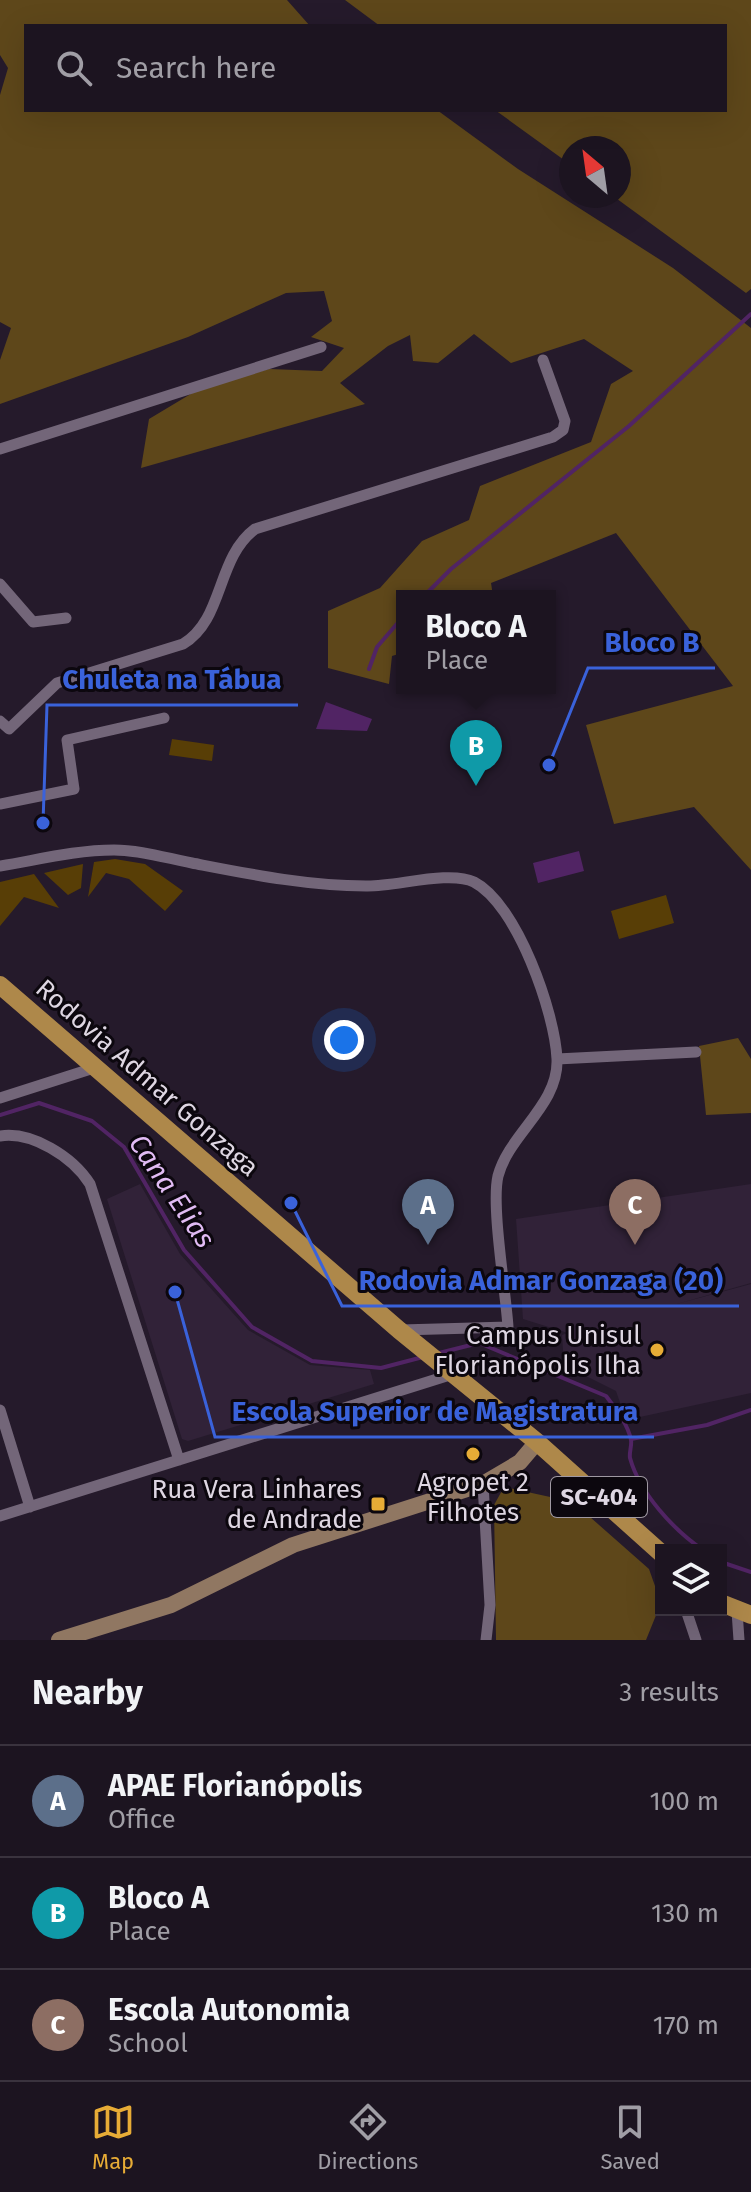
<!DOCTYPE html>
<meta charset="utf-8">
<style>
body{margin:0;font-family:"Fira Sans",sans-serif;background:#29212d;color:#f1f3f6}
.controls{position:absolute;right:24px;bottom:24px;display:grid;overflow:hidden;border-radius:0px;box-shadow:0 8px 32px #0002}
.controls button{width:72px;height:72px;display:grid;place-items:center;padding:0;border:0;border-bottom:2px solid #3a333e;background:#1c1420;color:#f1f3f6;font:40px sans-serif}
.compass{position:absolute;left:559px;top:136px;width:72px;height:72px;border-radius:50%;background:#1c1420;box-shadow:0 8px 32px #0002;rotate:331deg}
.you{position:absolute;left:344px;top:1040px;width:28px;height:28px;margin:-20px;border:6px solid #fff;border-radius:50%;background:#1a73e8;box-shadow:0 0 0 12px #1a73e833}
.badge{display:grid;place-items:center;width:52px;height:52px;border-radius:50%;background:#e7ac36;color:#fff;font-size:26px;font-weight:700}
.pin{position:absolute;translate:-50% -66px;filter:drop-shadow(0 2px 4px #0008)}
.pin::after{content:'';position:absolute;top:42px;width:28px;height:24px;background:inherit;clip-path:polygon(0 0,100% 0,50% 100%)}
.popup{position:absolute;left:396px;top:590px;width:160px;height:104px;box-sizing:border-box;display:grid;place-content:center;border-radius:0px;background:#1c1420;filter:drop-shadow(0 2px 6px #0005);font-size:26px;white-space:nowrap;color:#a09ea5}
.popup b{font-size:30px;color:#f1f3f6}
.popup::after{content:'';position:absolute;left:50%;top:100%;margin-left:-16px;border:16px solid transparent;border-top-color:#1c1420}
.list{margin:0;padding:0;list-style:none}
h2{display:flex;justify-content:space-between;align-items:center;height:104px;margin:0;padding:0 32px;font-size:34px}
h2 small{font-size:26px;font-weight:400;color:#a09ea5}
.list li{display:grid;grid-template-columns:52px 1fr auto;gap:24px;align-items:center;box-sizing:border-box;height:112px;padding:0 32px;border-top:2px solid #3a333e}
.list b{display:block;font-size:30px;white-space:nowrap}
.list p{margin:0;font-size:26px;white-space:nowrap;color:#a09ea5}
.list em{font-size:26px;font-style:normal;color:#a09ea5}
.icon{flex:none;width:44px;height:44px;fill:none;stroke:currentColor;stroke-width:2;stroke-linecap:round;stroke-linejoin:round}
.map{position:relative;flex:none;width:751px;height:1640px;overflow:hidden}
.search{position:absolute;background:#1c1420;box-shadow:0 8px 32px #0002;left:24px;right:24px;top:24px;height:88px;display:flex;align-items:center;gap:20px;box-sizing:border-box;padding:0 28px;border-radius:0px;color:#a09ea5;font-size:30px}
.sheet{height:440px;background:#1c1420}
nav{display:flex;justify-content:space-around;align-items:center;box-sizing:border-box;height:112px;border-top:2px solid #3a333e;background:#1c1420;font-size:22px;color:#a09ea5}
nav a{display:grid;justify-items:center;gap:4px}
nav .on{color:#e7ac36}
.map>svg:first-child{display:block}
.built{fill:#312238}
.green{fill:#583e06}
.forest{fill:#5e471a}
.water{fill:#512464}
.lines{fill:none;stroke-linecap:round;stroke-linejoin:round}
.stream{stroke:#512464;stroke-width:4}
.street{stroke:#736679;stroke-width:11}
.secondary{stroke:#907762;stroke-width:16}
.primary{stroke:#ae884a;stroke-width:18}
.poi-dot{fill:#e7ac36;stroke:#0c070e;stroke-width:3}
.labels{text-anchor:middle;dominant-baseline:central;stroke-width:6;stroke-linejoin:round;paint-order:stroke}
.shield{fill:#0c070e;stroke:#9f98a2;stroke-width:2}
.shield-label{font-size:24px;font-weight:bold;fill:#ded6e2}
.street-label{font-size:26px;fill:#ded6e2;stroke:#0c070e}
.poi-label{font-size:26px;fill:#ded6e2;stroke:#0c070e;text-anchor:end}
.water-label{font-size:28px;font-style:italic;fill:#e1bbf4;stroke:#0c070e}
.leader{fill:none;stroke:#3a62da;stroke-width:3}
.callout-dot{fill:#3a62da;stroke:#0c070e;stroke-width:3}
.callout-label{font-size:28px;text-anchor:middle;font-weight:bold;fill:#3a62da;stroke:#0c070e;stroke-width:6;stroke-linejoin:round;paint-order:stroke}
</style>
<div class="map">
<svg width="751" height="1640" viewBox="0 0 751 1640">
<rect width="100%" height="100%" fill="#251a2b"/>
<!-- built -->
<path class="built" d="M 140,1184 L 180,1254 L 248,1330 L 310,1365 L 370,1370 L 374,1384 L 188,1441 L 182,1439 L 107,1199 Z
M 751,1184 L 751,1283 L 673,1305 L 751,1284 L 751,1393 L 626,1420 L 616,1391 L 564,1365 L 562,1335 L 568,1333 L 523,1319 L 516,1219 Z"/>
<!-- green -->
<path class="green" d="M 172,739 L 214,745 L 212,761 L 169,755 Z
M 115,859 L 145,864 L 183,891 L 165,911 L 129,879 L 106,873 L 88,897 L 94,862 Z
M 83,864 L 81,888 L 68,895 L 44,873 Z
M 34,874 L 59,908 L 24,897 L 0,926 L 0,882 Z
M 666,895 L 674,923 L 619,939 L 611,911 Z"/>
<!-- forest -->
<path class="forest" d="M 0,0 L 287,0 L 310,26 L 26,26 L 26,110 L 437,110 L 518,169 L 673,268 L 751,328 L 751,870 L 694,807 L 614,824 L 586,725 L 733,686 L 616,533 L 491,583 L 493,596 L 402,596 L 402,653 L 392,656 L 389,684 L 328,668 L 328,611 L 380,588 L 422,541 L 469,520 L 480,486 L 591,442 L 611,384 L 633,371 L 584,339 L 511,363 L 474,334 L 438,363 L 413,361 L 410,335 L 388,346 L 340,383 L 365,404 L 141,468 L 149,419 L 204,386 L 269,369 L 322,371 L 344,348 L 311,337 L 332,321 L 324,291 L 286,293 L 188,337 L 0,404 L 0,360 L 11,328 L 0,322 L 0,95 L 8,68 L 0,55 Z
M 345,0 L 751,0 L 751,289 L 746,293 L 613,196 L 619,196 L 619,148 L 571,148 L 571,165 L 495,110 L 725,110 L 725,26 L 380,26 Z
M 738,1038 L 751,1059 L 751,1113 L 706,1115 L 699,1046 Z
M 504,1487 L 573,1502 L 649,1569 L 661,1603 L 646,1640 L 496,1640 L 494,1505 Z"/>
<!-- water -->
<path class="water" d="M 326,702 L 372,719 L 367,731 L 316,729 Z
M 579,851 L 584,871 L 538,883 L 533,863 Z"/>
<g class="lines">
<!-- stream -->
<path class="stream" d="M 424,596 L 451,569 L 629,426 L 751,314
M 369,669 L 377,647 L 402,618
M 0,1115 L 39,1103 L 92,1121 L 124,1147 L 184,1250 L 252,1327 L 312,1361 L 381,1368 L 423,1357
M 435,1354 L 479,1343 L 606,1396 C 615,1408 628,1424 631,1440 C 632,1446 629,1452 630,1458 C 640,1494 674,1530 703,1550
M 631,1439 L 707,1425 L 751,1410
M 721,1562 L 751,1572"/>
<!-- street -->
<path class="street" d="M 0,449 L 321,347
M 0,584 L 33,622 L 66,618
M 0,721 L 9,729 L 57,683 L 183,644 C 224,620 216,558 255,529 L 553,437 L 563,430 L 565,421 L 543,360
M 0,804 L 74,789 L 67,740 L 164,718
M 0,866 C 37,860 76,850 114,850 C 140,850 166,858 192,863 C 249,874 307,886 366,886 C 395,887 449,870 474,882 C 517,904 555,1013 557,1059 C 559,1105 509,1134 498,1176 C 491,1206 506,1293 508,1327 L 401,1330
M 557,1059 L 696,1052
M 0,1098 L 97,1067
M 0,1136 C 32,1131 73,1157 90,1184 L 179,1460
M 0,1410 L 30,1507
M 483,1484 L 490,1605 L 486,1640
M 0,1516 L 453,1374
M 686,1610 L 696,1640
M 737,1611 L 739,1640"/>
<!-- secondary -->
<path class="secondary" d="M 59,1640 L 171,1605 L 293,1545 L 483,1484 L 520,1462 L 537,1442"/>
<!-- primary -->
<path class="primary" d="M 0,985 L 399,1330 L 537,1442 L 661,1553
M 721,1603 L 751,1615"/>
</g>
<!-- markers -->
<g class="poi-dot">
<circle cx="657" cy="1350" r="8"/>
<circle cx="473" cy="1454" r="8"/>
<rect x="370" y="1496" width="16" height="16" rx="4"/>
</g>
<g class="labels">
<!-- shield labels -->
<rect class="shield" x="551" y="1477" width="96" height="40" rx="6"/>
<g class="shield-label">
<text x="599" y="1497">SC-404</text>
</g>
<!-- street labels -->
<g class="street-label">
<text transform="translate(147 1078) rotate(41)">Rodovia Admar Gonzaga</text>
</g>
<!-- poi labels -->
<g class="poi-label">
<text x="641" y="1335">Campus Unisul<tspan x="641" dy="30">Florianópolis Ilha</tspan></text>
<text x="473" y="1482" text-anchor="middle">Agropet 2<tspan x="473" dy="30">Filhotes</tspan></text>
<text x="362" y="1489">Rua Vera Linhares<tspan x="362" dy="30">de Andrade</tspan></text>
</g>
<!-- water labels -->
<g class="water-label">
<text transform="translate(172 1191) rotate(56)">Cana Elias</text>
</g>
</g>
<!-- callouts -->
<path class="leader" d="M549 765L588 668H715M43 823L47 705H298M291 1203L342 1306H739M175 1292L215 1437H654"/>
<g class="callout-dot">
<circle cx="549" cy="765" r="8"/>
<circle cx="43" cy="823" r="8"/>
<circle cx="291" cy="1203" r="8"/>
<circle cx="175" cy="1292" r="8"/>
</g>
<g class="callout-label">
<text x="652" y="652">Bloco B</text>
<text x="172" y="689">Chuleta na Tábua</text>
<text x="541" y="1290">Rodovia Admar Gonzaga (20)</text>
<text x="435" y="1421">Escola Superior de Magistratura</text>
</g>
</svg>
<div class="controls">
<button><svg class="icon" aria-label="layers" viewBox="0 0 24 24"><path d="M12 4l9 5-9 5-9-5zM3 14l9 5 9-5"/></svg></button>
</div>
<svg class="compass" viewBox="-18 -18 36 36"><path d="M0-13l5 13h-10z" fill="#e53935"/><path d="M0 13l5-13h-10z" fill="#a09ea5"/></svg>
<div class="you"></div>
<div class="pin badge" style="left:428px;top:1245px;background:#5c6f8a">A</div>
<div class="pin badge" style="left:476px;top:786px;background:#0f9aa8">B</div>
<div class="popup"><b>Bloco A</b>Place</div>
<div class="pin badge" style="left:635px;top:1245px;background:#8d6e63">C</div>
<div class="search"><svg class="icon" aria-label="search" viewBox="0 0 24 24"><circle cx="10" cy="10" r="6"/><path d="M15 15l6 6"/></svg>Search here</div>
</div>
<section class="sheet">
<h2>Nearby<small>3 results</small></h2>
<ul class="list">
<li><span class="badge" style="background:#5c6f8a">A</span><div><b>APAE Florianópolis</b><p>Office</p></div><em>100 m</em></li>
<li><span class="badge" style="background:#0f9aa8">B</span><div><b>Bloco A</b><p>Place</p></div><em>130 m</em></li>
<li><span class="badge" style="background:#8d6e63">C</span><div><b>Escola Autonomia</b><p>School</p></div><em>170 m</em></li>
</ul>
</section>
<nav>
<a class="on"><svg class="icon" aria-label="map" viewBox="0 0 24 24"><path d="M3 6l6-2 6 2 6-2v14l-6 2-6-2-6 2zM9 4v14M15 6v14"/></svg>Map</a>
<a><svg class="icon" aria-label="directions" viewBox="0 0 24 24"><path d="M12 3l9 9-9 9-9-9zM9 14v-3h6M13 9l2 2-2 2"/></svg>Directions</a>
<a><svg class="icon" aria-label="saved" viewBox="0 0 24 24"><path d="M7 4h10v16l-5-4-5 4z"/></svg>Saved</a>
</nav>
